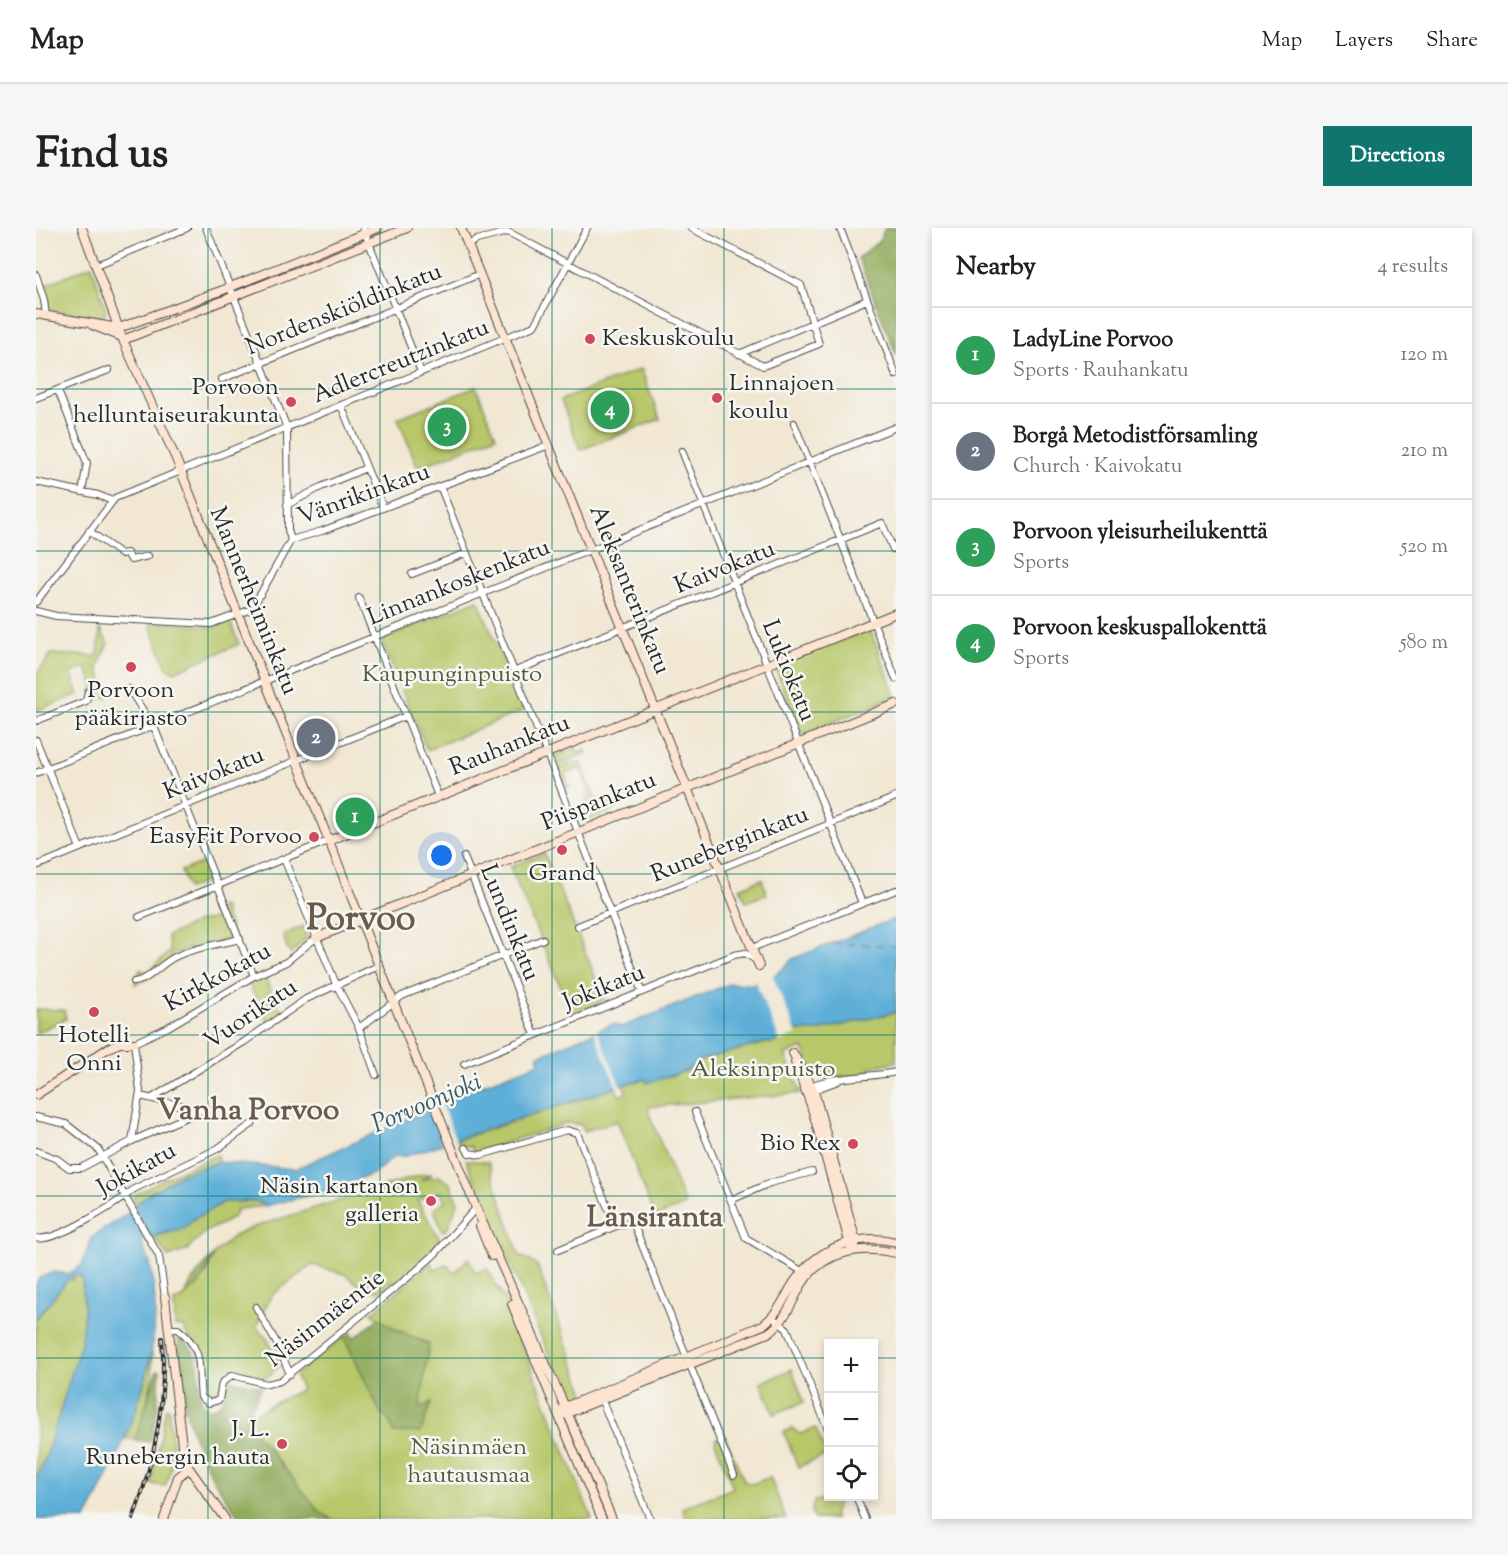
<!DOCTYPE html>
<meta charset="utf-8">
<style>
body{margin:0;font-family:"Sorts Mill Goudy",serif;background:#f6f6f6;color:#222}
.controls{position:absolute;right:18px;bottom:18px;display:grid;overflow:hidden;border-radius:0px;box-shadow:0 3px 9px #0003}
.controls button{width:54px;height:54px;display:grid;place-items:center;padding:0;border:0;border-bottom:2px solid #e0e0e0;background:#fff;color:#222;font:30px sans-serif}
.you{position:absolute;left:406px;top:628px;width:21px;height:21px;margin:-15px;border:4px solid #fff;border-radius:50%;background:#1a73e8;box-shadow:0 0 0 9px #1a73e833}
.badge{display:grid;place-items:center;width:39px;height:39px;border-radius:50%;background:#0f766e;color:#fff;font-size:20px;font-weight:700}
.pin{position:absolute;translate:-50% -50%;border:3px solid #fff;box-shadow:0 2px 6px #0006}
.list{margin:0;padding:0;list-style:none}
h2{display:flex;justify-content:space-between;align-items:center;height:78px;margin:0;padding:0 24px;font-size:26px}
h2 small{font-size:20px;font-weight:400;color:#767676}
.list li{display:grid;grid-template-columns:39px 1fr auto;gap:18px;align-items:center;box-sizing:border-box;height:96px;padding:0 24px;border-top:2px solid #e0e0e0}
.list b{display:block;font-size:22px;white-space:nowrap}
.list p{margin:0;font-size:20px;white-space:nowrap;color:#767676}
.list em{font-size:20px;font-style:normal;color:#767676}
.icon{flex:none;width:33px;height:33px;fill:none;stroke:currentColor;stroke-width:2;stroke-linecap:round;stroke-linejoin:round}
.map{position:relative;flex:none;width:860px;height:1291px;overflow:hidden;border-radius:0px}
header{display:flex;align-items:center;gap:36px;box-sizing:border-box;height:84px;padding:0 30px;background:#fff;border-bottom:2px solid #e0e0e0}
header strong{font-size:28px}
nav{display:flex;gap:33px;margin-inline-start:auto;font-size:21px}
.intro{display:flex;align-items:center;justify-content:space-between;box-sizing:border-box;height:144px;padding:0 36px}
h1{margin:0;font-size:42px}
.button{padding:15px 27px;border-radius:0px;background:#0f766e;color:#fff;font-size:21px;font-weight:700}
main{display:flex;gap:36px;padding:0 36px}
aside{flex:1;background:#fff;border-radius:0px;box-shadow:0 3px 9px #0003}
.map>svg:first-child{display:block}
.green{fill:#b7c769;stroke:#71794a;stroke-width:1.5}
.forest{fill:#91ac5d;stroke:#5e6c44;stroke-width:1.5}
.water{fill:#5dafd8;stroke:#446d82;stroke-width:1.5}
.pier{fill:#f1e7d2}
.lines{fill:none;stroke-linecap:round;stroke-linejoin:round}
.ferry{stroke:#3c5968;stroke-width:1.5;stroke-dasharray:8 6;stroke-linecap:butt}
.street-casing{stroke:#494744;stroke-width:8}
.secondary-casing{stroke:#494744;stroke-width:10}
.street{stroke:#fff;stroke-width:6}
.secondary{stroke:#fde4d1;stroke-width:8}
.rail-casing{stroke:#2b2b2b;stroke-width:4}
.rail{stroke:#f6f6f2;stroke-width:1.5;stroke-dasharray:4.5;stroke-linecap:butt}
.grid{fill:none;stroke:#0f766e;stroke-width:1.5;stroke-opacity:0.55}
.poi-dot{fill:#d1495b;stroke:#f6f6f2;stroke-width:2}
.labels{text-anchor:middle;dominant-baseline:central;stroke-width:5;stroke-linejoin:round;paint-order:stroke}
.street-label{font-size:24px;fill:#2b2b2b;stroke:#f6f6f2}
.poi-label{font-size:24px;fill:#2b2b2b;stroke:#f6f6f2;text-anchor:end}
.park-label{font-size:24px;fill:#555a3e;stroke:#f6f6f2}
.water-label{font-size:26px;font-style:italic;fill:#3c5968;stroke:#f6f6f2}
.district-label{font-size:30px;font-weight:bold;fill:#6b5b4a;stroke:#f6f6f2}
.town-label{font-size:36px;font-weight:bold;fill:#6b5b4a;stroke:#f6f6f2}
</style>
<header>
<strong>Map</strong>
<nav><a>Map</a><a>Layers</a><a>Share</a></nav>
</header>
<div class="intro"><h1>Find us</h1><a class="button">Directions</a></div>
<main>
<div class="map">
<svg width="860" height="1291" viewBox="0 0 860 1291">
<rect width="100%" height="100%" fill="#f6f6f2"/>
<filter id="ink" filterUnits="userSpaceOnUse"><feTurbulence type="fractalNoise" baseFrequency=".0167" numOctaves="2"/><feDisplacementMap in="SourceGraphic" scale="12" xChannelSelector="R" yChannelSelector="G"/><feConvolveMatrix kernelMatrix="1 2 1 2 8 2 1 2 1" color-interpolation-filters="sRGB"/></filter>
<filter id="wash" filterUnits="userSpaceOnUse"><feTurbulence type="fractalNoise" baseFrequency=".008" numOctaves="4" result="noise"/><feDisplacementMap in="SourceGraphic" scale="24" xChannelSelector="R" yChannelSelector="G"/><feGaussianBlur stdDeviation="1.35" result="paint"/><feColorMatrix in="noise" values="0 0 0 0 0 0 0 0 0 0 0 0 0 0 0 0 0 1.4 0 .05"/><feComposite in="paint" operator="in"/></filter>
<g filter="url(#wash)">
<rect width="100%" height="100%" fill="#f1e7d2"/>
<!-- green -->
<path class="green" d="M 56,37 L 70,82 L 67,90 L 13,82 L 7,58 Z
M 605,141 L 624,191 L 544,222 L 525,172 Z
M 440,159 L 460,208 L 382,240 L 362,190 Z
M 442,372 L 488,482 L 391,522 L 345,412 Z
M 194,393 L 203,416 L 138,444 L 131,440 L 114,397 L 117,394 L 179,399 Z
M 64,401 L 72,415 L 62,440 L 73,469 L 56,472 L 55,462 L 59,461 L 50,439 L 35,445 L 43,466 L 0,483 L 0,447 L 15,426 L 62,428 Z
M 834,401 L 860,468 L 766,507 L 739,439 Z
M 540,520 L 542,525 L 549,522 L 551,525 L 522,537 L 518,528 Z
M 541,534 L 542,536 L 546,535 L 561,575 L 553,578 L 550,571 L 555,568 L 544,540 L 529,546 L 534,559 L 531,560 L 523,540 Z
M 577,573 L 580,581 L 546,595 L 542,587 Z
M 508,625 L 569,772 L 536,786 L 474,639 Z
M 168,634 L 174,652 L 152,661 L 145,643 Z
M 726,651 L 731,666 L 710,674 L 704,660 Z
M 187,678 L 197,709 L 135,726 L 136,732 L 113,750 L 99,756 L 104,741 L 111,745 L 134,723 L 131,708 L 162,694 L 185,689 L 184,679 Z
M 267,698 L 271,710 L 255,726 L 251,721 L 247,707 Z
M 228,745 L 237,772 L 248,784 L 232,795 L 212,754 Z
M 0,781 L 28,782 L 30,791 L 0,805 Z
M 860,784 L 860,834 L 834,839 L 834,846 C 801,849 779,856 767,820 L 749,827 L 765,865 L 613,879 L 613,885 L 649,977 L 619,989 L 581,893 L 548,903 L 546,897 L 531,895 L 438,925 L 435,918 L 424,918 L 421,912 L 580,860 L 583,868 L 590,865 L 588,857 L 610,851 L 612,854 L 650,843 L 665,832 L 733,814 L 735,816 L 761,803 L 781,803 Z
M 181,927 L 183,934 C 152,943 124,955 100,977 L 97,968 L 125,952 Z
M 430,932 L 452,934 L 483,1027 L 501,1037 L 549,1166 L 536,1170 L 530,1167 Z
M 388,946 L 396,946 L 384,952 L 403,948 L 415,956 L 422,975 L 411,1001 L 406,1003 L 398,981 L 409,973 L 404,963 L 382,973 L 404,1012 L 384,1037 L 362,1056 L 356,1053 L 345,1062 L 330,1063 L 309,1046 L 276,1037 L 235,1068 L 220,1099 L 231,1111 L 245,1136 L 228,1152 C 214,1146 203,1141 188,1147 L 180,1171 L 170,1170 L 167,1133 L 147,1099 L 139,1098 L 138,1074 L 147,1070 L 171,1044 L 178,1026 L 198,1008 L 218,999 Z
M 220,973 L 229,978 L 201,981 L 197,990 L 169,1004 L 151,1022 L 132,1029 L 118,1009 L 149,1000 L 156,992 L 188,974 Z
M 433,1030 L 439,1045 L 451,1041 L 467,1068 L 556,1291 L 295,1291 L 283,1283 L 213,1197 L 210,1190 L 266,1161 L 259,1147 L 308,1109 L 345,1186 L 353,1192 L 358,1205 L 394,1176 L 384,1180 L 393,1116 L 359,1101 L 336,1085 L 395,1034 L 398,1042 L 411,1037 L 418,1045 Z
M 39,1047 L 46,1049 L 48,1083 L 45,1115 L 11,1226 L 0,1252 L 0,1091 L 32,1051 L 35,1053 Z
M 116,1124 L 116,1154 L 101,1209 L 99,1212 L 89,1210 Z
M 756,1141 L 768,1174 L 738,1186 L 725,1155 Z
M 130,1179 L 133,1181 C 135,1208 141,1232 129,1258 L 115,1256 Z
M 756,1200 L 764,1206 L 779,1200 L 791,1227 L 762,1239 L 748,1204 Z
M 688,1207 L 709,1254 L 716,1256 L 734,1249 L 750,1291 L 650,1291 L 646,1280 L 697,1260 L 679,1214 L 680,1210 Z
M 792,1271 L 802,1275 L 797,1287 L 799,1291 L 778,1291 L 775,1284 L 778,1273 Z"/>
<!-- forest -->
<path class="forest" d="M 849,0 L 860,0 L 860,127 L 822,30 L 843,13 Z
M 178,1026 L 164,1055 L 147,1070 L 157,1051 Z
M 343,1090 L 359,1101 L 393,1116 L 384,1180 L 395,1175 L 385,1204 L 358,1205 L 353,1192 L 345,1186 L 308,1109 L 315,1104 L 318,1110 Z
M 142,1108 C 151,1112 161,1128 162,1138 C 164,1148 158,1194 184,1176 C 191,1170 187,1158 193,1151 L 226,1159 L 210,1189 L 213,1197 L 283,1283 L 295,1291 L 206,1291 C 178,1259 155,1214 148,1172 C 144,1151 144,1129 142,1108 Z
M 121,1142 L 124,1142 L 121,1182 L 114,1214 L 99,1212 Z"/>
<!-- water -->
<path class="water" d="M 860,690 L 860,784 L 781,803 L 761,803 L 735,816 L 732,814 L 665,832 L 650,843 L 611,855 L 610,851 L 585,857 L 370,928 L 359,928 L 337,946 L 287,964 L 229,978 L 220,973 L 188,974 L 156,992 L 149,1000 L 106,1011 C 105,1020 112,1027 114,1036 C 117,1050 119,1068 119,1082 C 120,1152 82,1231 50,1291 L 0,1291 L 0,1252 L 11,1226 L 45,1115 L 48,1083 L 46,1049 L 39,1047 L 32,1051 L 0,1091 L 0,1056 L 3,1050 L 18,1044 L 32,1046 L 46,1038 L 55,1010 L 89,987 L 112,966 L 146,946 L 183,934 L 259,941 L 391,882 L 390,878 L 504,835 L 502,828 L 577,796 L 586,799 L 695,755 C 720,760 740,751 756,731 Z"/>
<!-- pier -->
<path class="pier" d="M 736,746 L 761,807 L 744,813 L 719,753 Z
M 560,800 L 585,860 L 582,862 L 557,801 Z
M 403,870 L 421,915 L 409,919 L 391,875 Z"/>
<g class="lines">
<!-- ferry -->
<path class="ferry" d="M 797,715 L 860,718"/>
</g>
</g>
<g filter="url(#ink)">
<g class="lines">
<!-- street casing -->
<g class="street-casing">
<path id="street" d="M 327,0 L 385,144
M 804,0 L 860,147
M 432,17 L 441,12 L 472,4 L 727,138 L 783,116 L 765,57 L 655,0
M 63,36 L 151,0
M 0,47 L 8,72 L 10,88
M 703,126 L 831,72
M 186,151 L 444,46
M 22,163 L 51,235 L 46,264
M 0,170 L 73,142
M 305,177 L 347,280
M 758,195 L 860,451
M 646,223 L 826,675
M 0,254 L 62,267 L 76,273
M 404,258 L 606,764
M 251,277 L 285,259 L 330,240
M 53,303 L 85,326 L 91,325 L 95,332 L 112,328
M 255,312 L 286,303 L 513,217
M 376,346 L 430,325
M 323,370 L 402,568
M 0,374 L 79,270 L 498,98 L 551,0
M 0,383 L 20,388 L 175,396 L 216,381 L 255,312 L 252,302 L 251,200 L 170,0
M 477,444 L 846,295 L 857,321
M 93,461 L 119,501 L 218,748
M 0,493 L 50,473 L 52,464
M 0,512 L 44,620
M 0,545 L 860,199
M 428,629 L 499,807
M 248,631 L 300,756 L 323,800 L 340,847
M 0,638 L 370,488
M 103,689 L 292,613
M 542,698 L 860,569
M 716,720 L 860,662
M 98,754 C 115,752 126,733 143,727 C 162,719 184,716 204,711
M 323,800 L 366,768 L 507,711
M 428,836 L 698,727 L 709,725 L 721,733
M 774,859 C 787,849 839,849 860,844
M 775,863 L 802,853
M 104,868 L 165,882
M 116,870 L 208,814 L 270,771 L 338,740
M 659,884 L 710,1010 L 769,1045
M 0,889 L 30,896 L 62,921 L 123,1028 L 129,1069
M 96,913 L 104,863 L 98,815 L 132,799 L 218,748 L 250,734 L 280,710
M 430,920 L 433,925 L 445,927 L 531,902 L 541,905 L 579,997 L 595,995 L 598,997 L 698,1247
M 0,923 L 21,931 L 33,940 L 45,940 L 96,913 L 166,882 L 177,882
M 695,972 L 734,955 L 776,944
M 0,1010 C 19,1015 82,975 98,961 L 181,921 L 216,896
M 522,1022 L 580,998
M 220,1079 L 240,1114 L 254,1146
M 737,1090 L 751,1101 L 792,1201
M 133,1101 L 142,1101 C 170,1123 161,1140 165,1169 L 173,1175 L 183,1172 L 186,1155 L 196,1147 L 231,1156 L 244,1153 L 380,1043 L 399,1026 L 440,980
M 564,1168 L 614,1291
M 820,1268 L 829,1291"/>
</g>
<!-- secondary casing -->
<g class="secondary-casing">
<path id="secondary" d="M 46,0 L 87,112 L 140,231 L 440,980 L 529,1179 L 576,1291
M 425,0 L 723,738
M 0,86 L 83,100
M 56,97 L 86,109
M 83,100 L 187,62 L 342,0
M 87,112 L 371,0
M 292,613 L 860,385
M 280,710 L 860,476
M 757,825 L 778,863 L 820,1013 L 819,1017
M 759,834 L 775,877 L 814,1017
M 0,867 L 74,819 L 84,815 L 98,815
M 444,998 L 456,1028
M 129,1069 L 147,1226 L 153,1240 L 189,1291
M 476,1076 L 566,1291
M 523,1185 L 529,1179 L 727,1097 C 743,1085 748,1070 759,1053 C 781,1021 822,1004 860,1014
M 529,1186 L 732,1105 C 749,1094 756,1073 766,1056 C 786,1023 825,1017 860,1025
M 128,1291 L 142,1249 L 153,1240"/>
</g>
<!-- street -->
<use href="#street" class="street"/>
<!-- secondary -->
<use href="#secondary" class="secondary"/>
<!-- rail casing -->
<g class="rail-casing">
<path id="rail" d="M 97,1291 C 119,1232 131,1173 126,1110"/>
</g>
<!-- rail -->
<use href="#rail" class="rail"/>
</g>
</g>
<!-- grid -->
<path class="grid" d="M 172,0 L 172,1291M 344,0 L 344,1291M 516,0 L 516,1291M 688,0 L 688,1291M 0,161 L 860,161M 0,323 L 860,323M 0,484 L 860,484M 0,646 L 860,646M 0,807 L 860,807M 0,968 L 860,968M 0,1130 L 792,1130M 838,1130 L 860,1130"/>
<!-- markers -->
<g class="poi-dot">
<circle cx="554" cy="111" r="6"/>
<circle cx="681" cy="170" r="6"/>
<circle cx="255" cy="174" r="6"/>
<circle cx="95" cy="439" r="6"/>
<circle cx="278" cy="609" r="6"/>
<circle cx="526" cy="622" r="6"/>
<circle cx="58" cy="784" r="6"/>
<circle cx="817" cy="916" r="6"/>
<circle cx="395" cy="973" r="6"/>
<circle cx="246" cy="1216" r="6"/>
</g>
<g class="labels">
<!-- street labels -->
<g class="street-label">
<text transform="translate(308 82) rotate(-22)">Nordenskiöldinkatu</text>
<text transform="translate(365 134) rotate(-22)">Adlercreutzinkatu</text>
<text transform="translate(328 267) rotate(-20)">Vänrikinkatu</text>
<text transform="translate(689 340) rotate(-22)">Kaivokatu</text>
<text transform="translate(423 355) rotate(-22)">Linnankoskenkatu</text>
<text transform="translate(593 362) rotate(68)">Aleksanterinkatu</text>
<text transform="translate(217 373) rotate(68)">Mannerheiminkatu</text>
<text transform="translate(752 443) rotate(68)">Lukiokatu</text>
<text transform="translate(474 518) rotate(-22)">Rauhankatu</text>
<text transform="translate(178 546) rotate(-22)">Kaivokatu</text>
<text transform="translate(563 574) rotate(-22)">Piispankatu</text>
<text transform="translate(694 617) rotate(-22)">Runeberginkatu</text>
<text transform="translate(473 695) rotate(68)">Lundinkatu</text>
<text transform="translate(182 750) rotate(-29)">Kirkkokatu</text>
<text transform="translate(568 760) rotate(-22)">Jokikatu</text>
<text transform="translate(215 787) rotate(-34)">Vuorikatu</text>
<text transform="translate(101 942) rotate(-29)">Jokikatu</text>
<text transform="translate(290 1091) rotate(-38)">Näsinmäentie</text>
</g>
<!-- poi labels -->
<g class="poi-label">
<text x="566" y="111" text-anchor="start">Keskuskoulu</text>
<text x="693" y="156" text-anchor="start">Linnajoen<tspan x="693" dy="28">koulu</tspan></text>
<text x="243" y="160">Porvoon<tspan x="243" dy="28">helluntaiseurakunta</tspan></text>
<text x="95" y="463" text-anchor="middle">Porvoon<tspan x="95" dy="28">pääkirjasto</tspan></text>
<text x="266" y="609">EasyFit Porvoo</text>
<text x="526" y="646" text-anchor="middle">Grand</text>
<text x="58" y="808" text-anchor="middle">Hotelli<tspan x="58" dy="28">Onni</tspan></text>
<text x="805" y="916">Bio Rex</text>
<text x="383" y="959">Näsin kartanon<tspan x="383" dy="28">galleria</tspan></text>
<text x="234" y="1202">J. L.<tspan x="234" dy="28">Runebergin hauta</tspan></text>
</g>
<!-- park labels -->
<g class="park-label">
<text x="416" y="447">Kaupunginpuisto</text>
<text x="727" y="842">Aleksinpuisto</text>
<text x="433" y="1220">Näsinmäen<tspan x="433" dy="28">hautausmaa</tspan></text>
</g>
<!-- water labels -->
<g class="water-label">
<text transform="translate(391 876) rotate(-23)">Porvoonjoki</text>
</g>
<!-- district labels -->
<g class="district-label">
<text x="212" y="883">Vanha Porvoo</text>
<text x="619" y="990">Länsiranta</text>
</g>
<!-- town labels -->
<g class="town-label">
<text x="325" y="692">Porvoo</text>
</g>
</g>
</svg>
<div class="controls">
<button>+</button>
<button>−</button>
<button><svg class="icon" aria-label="locate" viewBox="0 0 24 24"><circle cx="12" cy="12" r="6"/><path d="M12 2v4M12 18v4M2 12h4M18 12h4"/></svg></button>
</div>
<div class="you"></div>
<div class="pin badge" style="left:319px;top:589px;background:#2e9e5b">1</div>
<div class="pin badge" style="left:280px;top:510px;background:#6b7280">2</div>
<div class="pin badge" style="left:411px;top:199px;background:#2e9e5b">3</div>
<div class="pin badge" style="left:574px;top:182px;background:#2e9e5b">4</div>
</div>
<aside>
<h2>Nearby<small>4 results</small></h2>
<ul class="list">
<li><span class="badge" style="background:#2e9e5b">1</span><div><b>LadyLine Porvoo</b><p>Sports · Rauhankatu</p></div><em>120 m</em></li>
<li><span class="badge" style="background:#6b7280">2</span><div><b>Borgå Metodistförsamling</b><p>Church · Kaivokatu</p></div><em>210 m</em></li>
<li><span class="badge" style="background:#2e9e5b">3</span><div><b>Porvoon yleisurheilukenttä</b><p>Sports</p></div><em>520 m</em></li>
<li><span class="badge" style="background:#2e9e5b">4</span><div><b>Porvoon keskuspallokenttä</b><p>Sports</p></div><em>580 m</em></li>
</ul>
</aside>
</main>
